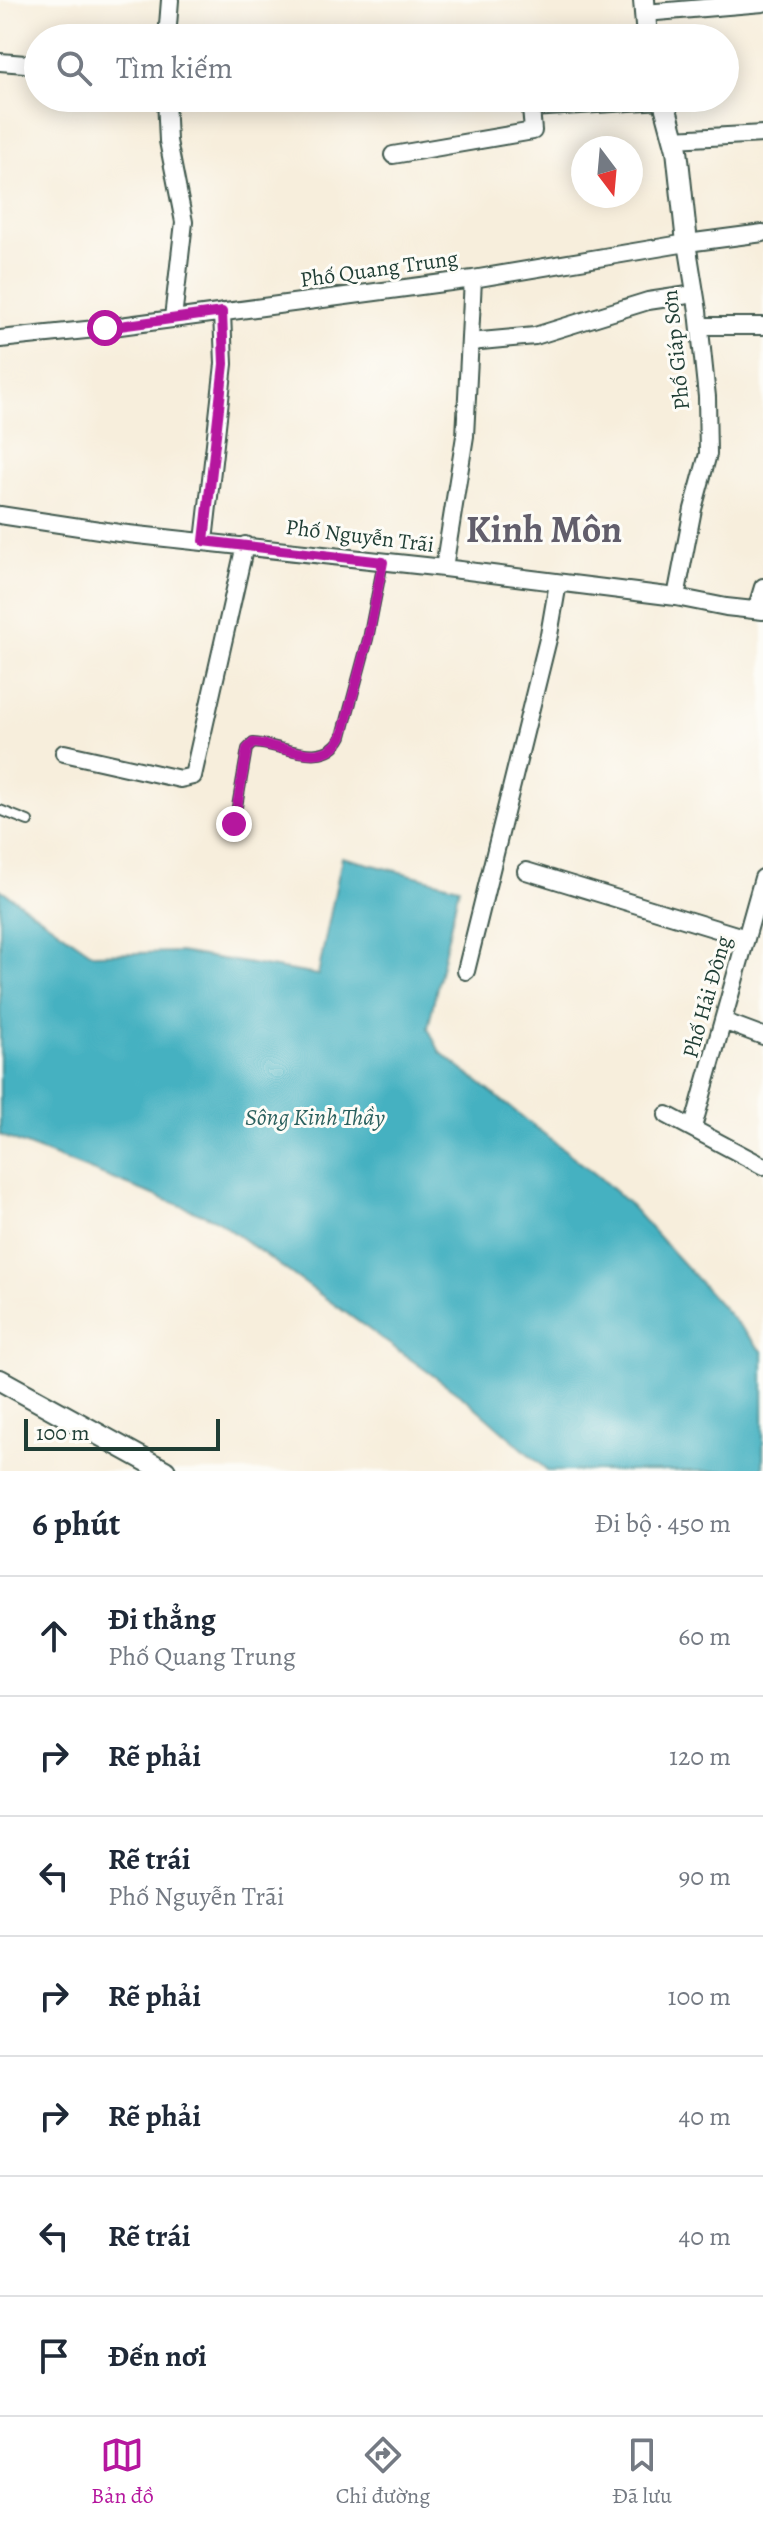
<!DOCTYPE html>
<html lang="vi">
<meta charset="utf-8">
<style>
body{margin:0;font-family:Alegreya,serif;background:#f6f6f7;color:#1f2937}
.compass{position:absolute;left:571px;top:136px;width:72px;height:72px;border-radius:50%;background:#fff;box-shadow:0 4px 20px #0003;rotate:164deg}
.scale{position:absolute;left:24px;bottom:20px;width:196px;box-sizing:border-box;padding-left:8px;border:4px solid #1f3d34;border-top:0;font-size:22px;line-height:28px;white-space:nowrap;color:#1f3d34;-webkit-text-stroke:6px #fdfcf7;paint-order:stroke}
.stop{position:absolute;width:24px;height:24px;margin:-18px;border:6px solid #b5179e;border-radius:50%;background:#fff}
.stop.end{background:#b5179e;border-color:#fff;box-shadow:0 2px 8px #0008}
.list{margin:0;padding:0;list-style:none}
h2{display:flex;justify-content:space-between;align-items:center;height:104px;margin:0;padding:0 32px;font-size:34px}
h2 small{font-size:26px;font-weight:400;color:#747a83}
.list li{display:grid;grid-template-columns:52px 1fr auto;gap:24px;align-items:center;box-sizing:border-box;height:120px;padding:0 32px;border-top:2px solid #e0e1e3}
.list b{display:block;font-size:30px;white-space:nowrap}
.list p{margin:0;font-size:26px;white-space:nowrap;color:#747a83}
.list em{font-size:26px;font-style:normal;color:#747a83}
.icon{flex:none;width:44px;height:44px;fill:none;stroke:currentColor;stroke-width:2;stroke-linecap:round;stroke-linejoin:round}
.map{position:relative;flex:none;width:763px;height:1471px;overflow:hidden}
.search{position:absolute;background:#fff;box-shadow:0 4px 20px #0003;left:24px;right:24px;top:24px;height:88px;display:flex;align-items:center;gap:20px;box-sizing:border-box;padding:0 28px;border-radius:44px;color:#747a83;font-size:30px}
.sheet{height:944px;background:#fff}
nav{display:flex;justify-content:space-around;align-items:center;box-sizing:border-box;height:112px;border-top:2px solid #e0e1e3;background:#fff;font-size:22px;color:#747a83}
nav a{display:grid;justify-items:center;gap:4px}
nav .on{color:#b5179e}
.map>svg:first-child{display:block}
.water{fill:#44b1c1;stroke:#32777a;stroke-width:2}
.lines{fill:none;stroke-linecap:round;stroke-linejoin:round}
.service-casing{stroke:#3f584d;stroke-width:12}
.minor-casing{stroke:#3f584d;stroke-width:20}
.tertiary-casing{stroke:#3f584d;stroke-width:24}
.service{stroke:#fff;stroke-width:8}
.minor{stroke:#fff;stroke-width:16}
.tertiary{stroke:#fff;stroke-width:20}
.route{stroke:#b5179e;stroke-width:10}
.labels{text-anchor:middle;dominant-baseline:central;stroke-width:6;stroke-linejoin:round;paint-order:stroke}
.street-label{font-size:22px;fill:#1f3d34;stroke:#fdfcf7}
.water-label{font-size:24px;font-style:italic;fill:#2a605e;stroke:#fdfcf7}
.town-label{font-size:38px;font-weight:bold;fill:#625e6b;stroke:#fdfcf7}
</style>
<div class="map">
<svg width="763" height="1471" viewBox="0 0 763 1471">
<rect width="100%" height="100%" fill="#fdfcf7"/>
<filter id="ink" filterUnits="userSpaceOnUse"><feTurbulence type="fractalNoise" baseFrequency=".0125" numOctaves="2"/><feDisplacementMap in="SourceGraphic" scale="16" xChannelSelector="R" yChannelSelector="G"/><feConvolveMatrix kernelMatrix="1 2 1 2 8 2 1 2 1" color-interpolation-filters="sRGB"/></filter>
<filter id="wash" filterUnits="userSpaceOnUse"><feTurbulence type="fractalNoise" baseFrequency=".006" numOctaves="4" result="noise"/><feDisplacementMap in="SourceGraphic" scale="32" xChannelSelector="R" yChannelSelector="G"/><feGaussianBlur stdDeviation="1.8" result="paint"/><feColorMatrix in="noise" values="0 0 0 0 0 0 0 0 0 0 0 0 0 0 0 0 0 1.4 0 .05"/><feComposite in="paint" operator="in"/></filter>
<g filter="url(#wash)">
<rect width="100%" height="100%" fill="#f7eedc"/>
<!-- water -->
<path class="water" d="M 342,857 L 459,887 L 428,1028 L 440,1052 L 599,1177 L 628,1203 L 763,1352 L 763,1471 L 548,1471 L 466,1399 L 215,1219 L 0,1135 L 0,889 L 93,954 L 179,952 L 318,975 Z"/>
</g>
<g filter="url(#ink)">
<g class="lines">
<!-- service casing -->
<g class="service-casing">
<path id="service" d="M 0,810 L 28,821
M 234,824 L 247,749 L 253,743 C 282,744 325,770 342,736 L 368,639 L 383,562"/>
</g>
<!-- minor casing -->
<g class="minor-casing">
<path id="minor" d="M 645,13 L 763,3
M 167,38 L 170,0
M 0,62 L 38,65
M 166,98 L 168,141 L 184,222 L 173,318
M 674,139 L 763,134
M 393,155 L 533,131 L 531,108 L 663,100
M 700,326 L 763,326
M 0,339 L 105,328 L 473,279 L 687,243 L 763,233
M 470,342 L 535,336 L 648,301 L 695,294
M 0,515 L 119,533 L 444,568 L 676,597 L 726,607 L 763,611
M 204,541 L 224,364 L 222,312
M 444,568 L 465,436 L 473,279
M 676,597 L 693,509 L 708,454 L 707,397 L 698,311 L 687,243
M 756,610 L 763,587
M 64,753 L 180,779 L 193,776 L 245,545
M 526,871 L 746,938
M 466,971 L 549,635 L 558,583
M 723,1021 L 763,1036
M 667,1115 L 763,1166
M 693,1127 L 763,878"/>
</g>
<!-- tertiary casing -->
<g class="tertiary-casing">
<path id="tertiary" d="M 644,0 L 647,38
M 663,98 L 677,150 L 687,243
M 0,1380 L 165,1471"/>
</g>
<!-- service -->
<use href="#service" class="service"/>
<!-- minor -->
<use href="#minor" class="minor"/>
<!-- tertiary -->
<use href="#tertiary" class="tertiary"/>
</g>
</g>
<g class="lines" filter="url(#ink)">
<!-- route -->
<path class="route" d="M 105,328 L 222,312 L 224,364 L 204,541 L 383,562 L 368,639 L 342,736 C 325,770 283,745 253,743 L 247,749 L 234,824"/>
</g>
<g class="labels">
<!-- street labels -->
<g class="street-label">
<text transform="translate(379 269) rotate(-8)">Phố Quang Trung</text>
<text transform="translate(676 350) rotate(-96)">Phố Giáp Sơn</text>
<text transform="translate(360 536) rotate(7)">Phố Nguyễn Trãi</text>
<text transform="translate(707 997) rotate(-74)">Phố Hải Đông</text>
</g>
<!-- water labels -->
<g class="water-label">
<text x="315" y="1117">Sông Kinh Thầy</text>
</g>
<!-- town labels -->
<g class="town-label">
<text x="544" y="529">Kinh Môn</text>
</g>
</g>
</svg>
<svg class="compass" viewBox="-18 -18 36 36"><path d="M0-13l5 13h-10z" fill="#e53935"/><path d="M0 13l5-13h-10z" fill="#747a83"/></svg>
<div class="scale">100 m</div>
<div class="stop" style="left:105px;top:328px"></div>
<div class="stop end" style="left:234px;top:824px"></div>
<div class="search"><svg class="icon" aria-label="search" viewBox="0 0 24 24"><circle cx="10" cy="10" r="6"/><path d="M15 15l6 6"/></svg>Tìm kiếm</div>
</div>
<section class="sheet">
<h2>6 phút<small>Đi bộ · 450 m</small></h2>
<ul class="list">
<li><svg class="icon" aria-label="ahead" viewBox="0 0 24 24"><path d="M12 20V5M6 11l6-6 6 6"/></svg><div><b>Đi thẳng</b><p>Phố Quang Trung</p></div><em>60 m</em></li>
<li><svg class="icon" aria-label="right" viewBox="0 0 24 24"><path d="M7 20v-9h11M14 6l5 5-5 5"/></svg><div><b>Rẽ phải</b></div><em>120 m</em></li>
<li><svg class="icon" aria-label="left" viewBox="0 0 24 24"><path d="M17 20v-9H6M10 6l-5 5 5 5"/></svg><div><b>Rẽ trái</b><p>Phố Nguyễn Trãi</p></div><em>90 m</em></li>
<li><svg class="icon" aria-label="right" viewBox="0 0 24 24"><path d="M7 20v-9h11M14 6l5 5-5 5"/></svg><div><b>Rẽ phải</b></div><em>100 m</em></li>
<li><svg class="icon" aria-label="right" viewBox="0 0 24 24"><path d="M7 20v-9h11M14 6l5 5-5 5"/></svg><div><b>Rẽ phải</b></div><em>40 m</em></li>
<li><svg class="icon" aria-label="left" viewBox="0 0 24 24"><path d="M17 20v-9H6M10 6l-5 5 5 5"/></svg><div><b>Rẽ trái</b></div><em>40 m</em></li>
<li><svg class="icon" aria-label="arrive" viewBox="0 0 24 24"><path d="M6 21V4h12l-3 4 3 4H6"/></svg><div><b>Đến nơi</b></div></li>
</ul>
</section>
<nav>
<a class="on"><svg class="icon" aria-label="map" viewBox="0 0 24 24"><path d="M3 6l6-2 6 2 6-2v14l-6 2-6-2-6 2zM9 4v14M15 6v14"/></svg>Bản đồ</a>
<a><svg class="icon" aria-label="directions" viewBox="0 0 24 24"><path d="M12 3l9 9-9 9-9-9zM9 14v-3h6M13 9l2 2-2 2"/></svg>Chỉ đường</a>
<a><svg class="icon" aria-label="saved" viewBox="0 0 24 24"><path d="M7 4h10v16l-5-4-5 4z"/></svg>Đã lưu</a>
</nav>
